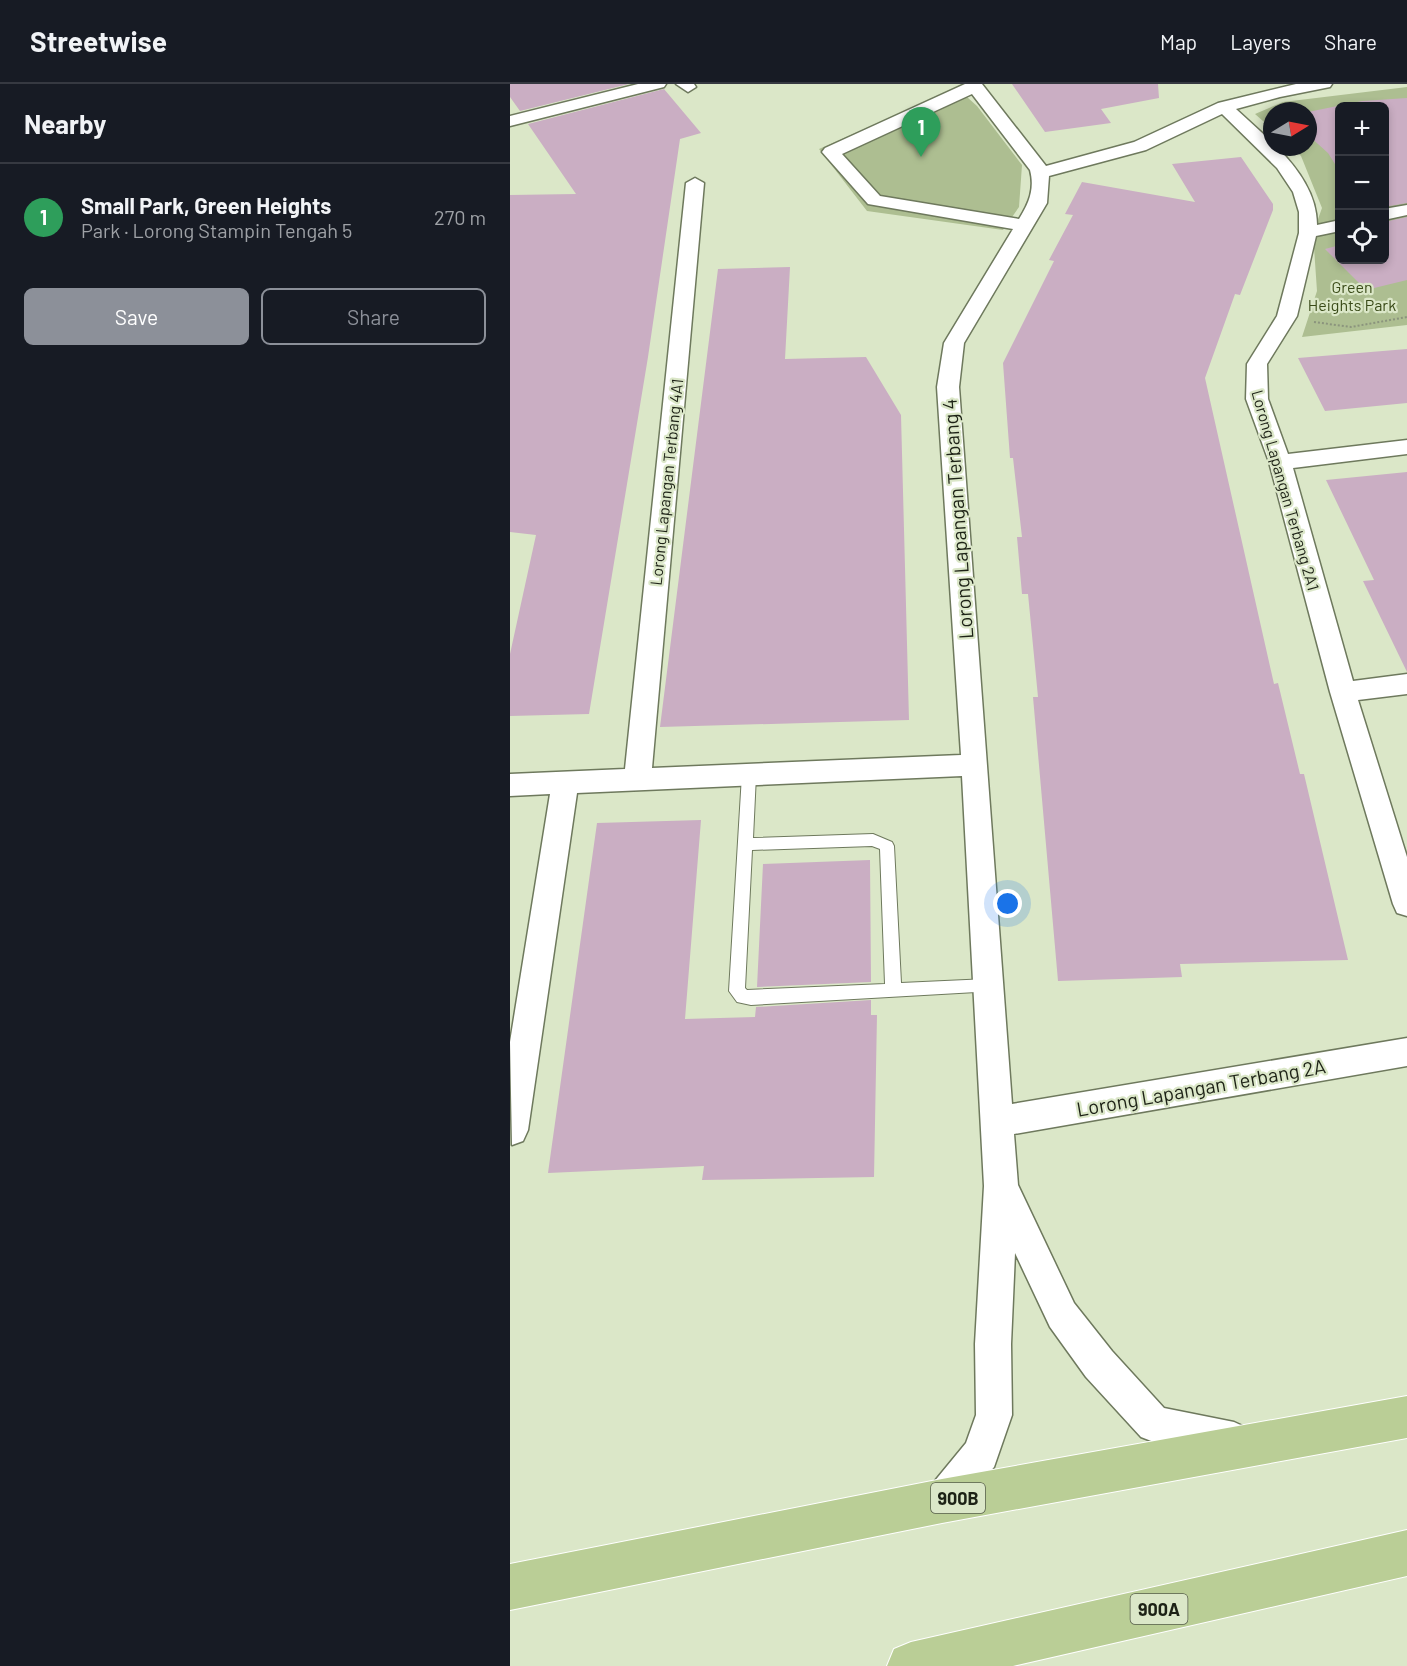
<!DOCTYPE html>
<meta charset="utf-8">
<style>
body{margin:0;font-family:Barlow,sans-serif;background:#20242c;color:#f1f3f6}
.controls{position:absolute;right:18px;top:18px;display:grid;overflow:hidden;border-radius:9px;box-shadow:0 3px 9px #0003}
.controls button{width:54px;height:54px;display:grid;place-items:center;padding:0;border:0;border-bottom:2px solid #363941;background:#171b24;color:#f1f3f6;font:30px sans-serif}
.compass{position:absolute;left:753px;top:18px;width:54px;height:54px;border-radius:50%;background:#171b24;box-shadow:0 3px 9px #0003;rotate:80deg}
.you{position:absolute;left:498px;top:820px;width:21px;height:21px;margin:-15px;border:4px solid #fff;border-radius:50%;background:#1a73e8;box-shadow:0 0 0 9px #1a73e833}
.badge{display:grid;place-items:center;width:39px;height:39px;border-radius:50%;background:#8c9099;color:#fff;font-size:20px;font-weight:700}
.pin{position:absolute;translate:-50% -50px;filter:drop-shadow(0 2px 3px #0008)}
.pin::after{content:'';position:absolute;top:32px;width:21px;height:18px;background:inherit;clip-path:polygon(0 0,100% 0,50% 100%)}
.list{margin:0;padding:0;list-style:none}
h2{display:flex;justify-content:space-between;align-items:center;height:78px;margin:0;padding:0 24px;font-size:26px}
h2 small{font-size:20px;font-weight:400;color:#9ea1a6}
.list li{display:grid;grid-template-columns:39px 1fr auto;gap:18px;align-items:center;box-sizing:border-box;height:108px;padding:0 24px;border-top:2px solid #363941}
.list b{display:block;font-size:22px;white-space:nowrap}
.list p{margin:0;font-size:20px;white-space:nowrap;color:#9ea1a6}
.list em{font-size:20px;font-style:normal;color:#9ea1a6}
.actions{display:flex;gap:12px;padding:18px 24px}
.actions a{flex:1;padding:14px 0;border:2px solid #8c9099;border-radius:9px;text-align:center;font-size:21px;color:#8c9099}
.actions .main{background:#8c9099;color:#fff}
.icon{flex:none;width:33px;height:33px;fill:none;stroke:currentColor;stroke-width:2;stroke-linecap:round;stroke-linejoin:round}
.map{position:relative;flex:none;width:897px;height:1582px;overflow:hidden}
header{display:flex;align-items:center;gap:36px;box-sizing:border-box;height:84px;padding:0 30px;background:#171b24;border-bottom:2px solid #363941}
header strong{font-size:28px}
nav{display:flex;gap:33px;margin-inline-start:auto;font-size:21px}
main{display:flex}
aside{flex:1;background:#171b24}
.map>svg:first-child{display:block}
.green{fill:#adbe91;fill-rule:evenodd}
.building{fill:#caaec3}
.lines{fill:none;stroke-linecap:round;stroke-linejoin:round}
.service-casing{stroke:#6e795d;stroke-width:2}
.minor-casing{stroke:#6e795d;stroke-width:3}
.trunk-casing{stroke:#fff;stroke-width:2}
.path{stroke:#8b947d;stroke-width:2;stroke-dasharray:2 2;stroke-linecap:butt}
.service{fill:#fff;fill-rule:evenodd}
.minor{fill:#fff;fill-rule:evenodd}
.trunk{fill:#bace96;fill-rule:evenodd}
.labels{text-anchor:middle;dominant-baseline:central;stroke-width:4.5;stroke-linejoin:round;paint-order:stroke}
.far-park-label{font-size:16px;fill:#394a17;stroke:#dbe7c8}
.far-street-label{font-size:16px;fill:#1d2216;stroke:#dbe7c8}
.shield{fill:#dbe7c8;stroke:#565d4b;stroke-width:1.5}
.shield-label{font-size:18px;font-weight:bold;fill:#1d2216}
.street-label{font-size:20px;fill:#1d2216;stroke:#dbe7c8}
</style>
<header>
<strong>Streetwise</strong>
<nav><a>Map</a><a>Layers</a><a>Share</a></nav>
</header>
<main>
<aside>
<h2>Nearby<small></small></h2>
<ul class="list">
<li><span class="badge" style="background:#2e9e5b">1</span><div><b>Small Park, Green Heights</b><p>Park · Lorong Stampin Tengah 5</p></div><em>270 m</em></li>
</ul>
<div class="actions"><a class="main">Save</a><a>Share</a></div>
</aside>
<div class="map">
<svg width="897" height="1582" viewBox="0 0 897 1582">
<rect width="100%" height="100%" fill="#dbe7c8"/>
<!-- green -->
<path class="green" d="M 897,3 L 897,241 L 792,253 L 807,207 L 803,149 L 812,124 L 791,72 L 782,63 L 798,63 L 798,27 L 762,27 L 762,45 L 745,30 L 773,18 ZM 830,22 L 874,22 L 874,176 L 830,176 Z
M 447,4 L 467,22 L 512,81 L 509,123 L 493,146 L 357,127 L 309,65 Z"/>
<!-- building -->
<path class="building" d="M 0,0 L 119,0 L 10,27 L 0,13 Z
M 502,0 L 648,0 L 649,14 L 591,25 L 601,39 L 535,48 Z
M 154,5 L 191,49 L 170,55 L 138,273 L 79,630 L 0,632 L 0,570 L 26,451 L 0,448 L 0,111 L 66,110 L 18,40 Z
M 897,14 L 897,119 L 874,123 L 874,22 L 830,22 L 830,88 L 818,69 L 798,51 L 798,28 L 852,17 Z
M 731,73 L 763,120 L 763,126 L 730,211 L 725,210 L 695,294 L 764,600 L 768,599 L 790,690 L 794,690 L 838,876 L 670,880 L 672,893 L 548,897 L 523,613 L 528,613 L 518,510 L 512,510 L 507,453 L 512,453 L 503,374 L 500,374 L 493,279 L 544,177 L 539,176 L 563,131 L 555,130 L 572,98 L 685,118 L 662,80 Z
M 897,133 L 897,196 L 856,206 L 815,165 L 830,161 L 830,176 L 874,176 L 874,138 Z
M 280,183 L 275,275 L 356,273 L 391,331 L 399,636 L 150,643 L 208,185 Z
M 897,265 L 897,319 L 815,327 L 788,274 Z
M 897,388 L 897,588 L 853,497 L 864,496 L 816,396 Z
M 191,736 L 175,935 L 245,933 L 246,923 L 361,916 L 361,931 L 367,931 L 364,1093 L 192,1096 L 194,1082 L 38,1089 L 87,739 Z
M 360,776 L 361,898 L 247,903 L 253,780 Z"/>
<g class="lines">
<!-- service casing -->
<g class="service-casing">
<path id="service" d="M 239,685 L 246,691 L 243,754 L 363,750 L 382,758 L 384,762 L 391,899 L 478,895 L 484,897 L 486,902 L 484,907 L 241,921 L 227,918 L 219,907 L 232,691 ZM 362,762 L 370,765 L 375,900 L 237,906 L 235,904 L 242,766 Z"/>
</g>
<!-- minor casing -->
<g class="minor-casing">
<path id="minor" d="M 128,0 L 156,0 L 154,3 L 0,42 L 0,32 Z
M 166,0 L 184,0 L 186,3 L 178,8 Z
M 455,0 L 472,0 L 536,82 L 624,58 L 708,19 L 786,0 L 822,0 L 820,3 L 770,13 L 726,25 L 762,58 L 762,63 L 767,63 C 788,85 807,110 807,141 L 830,136 L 830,147 L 806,152 L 787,232 L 757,280 L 758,315 L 778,370 L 897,356 L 897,370 L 783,384 L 843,597 L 897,590 L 897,610 L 848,616 L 897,773 L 897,832 L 887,829 L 883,820 L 820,608 L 759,378 L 736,315 L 737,280 L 767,232 L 789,149 L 789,128 L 783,108 L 767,84 L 712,30 L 636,66 L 539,92 L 537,119 L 454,259 L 449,303 L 502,1020 L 897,954 L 897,982 L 504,1050 L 508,1101 L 564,1219 L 602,1267 L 654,1324 L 724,1338 L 737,1344 L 743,1357 L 737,1370 L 724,1376 L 644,1358 L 631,1353 L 576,1293 L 540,1243 L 505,1169 L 501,1260 L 502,1331 L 484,1383 L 445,1430 L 432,1436 L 419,1430 L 413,1417 L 419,1404 L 456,1359 L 466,1331 L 465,1260 L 474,1102 L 452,692 L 67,709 L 18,1046 L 13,1057 L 2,1061 L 0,958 L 40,710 L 0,712 L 0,690 L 115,685 L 176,99 L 185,94 L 194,99 L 142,684 L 451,671 L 427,303 L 434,259 L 503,145 L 358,120 L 312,68 L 315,64 ZM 462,10 L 520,86 C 525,105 519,119 509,135 L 370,112 L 332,70 Z
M 897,121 L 897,131 L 874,136 L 874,125 Z"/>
</g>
<!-- trunk casing -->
<g class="trunk-casing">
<path id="trunk" d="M 897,1312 L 897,1354 L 432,1439 L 0,1526 L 0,1480 L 432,1395 Z
M 897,1446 L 897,1492 L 503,1582 L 377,1582 L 384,1565 L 401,1558 Z"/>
</g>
<!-- path -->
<path class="path" d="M 804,238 L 841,243 L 897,233"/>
<!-- service -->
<use href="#service" class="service"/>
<!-- minor -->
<use href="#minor" class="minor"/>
<!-- trunk -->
<use href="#trunk" class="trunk"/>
</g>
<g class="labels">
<!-- far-park labels -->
<g class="far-park-label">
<text x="842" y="202">Green<tspan x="842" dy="18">Heights Park</tspan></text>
</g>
<!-- far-street labels -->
<g class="far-street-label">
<text transform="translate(156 398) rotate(-84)">Lorong Lapangan Terbang 4A1</text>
<text transform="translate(776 406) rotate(74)">Lorong Lapangan Terbang 2A1</text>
</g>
<!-- shield labels -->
<g class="shield">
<rect x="421" y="1399" width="54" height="30" rx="4.5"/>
<rect x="620.5" y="1510" width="57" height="30" rx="4.5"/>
</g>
<g class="shield-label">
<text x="448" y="1414">900B</text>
<text x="649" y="1525">900A</text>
</g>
<!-- street labels -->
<g class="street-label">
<text transform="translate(447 435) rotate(-94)">Lorong Lapangan Terbang 4</text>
<text transform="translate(691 1003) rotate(-10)">Lorong Lapangan Terbang 2A</text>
</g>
</g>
</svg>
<div class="controls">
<button>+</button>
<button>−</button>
<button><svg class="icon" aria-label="locate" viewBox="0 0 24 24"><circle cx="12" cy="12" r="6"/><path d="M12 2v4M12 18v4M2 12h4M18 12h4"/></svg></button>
</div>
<svg class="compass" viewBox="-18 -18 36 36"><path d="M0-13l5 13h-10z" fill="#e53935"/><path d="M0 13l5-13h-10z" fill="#9ea1a6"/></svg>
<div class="you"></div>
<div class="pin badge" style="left:411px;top:73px;background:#2e9e5b">1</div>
</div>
</main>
